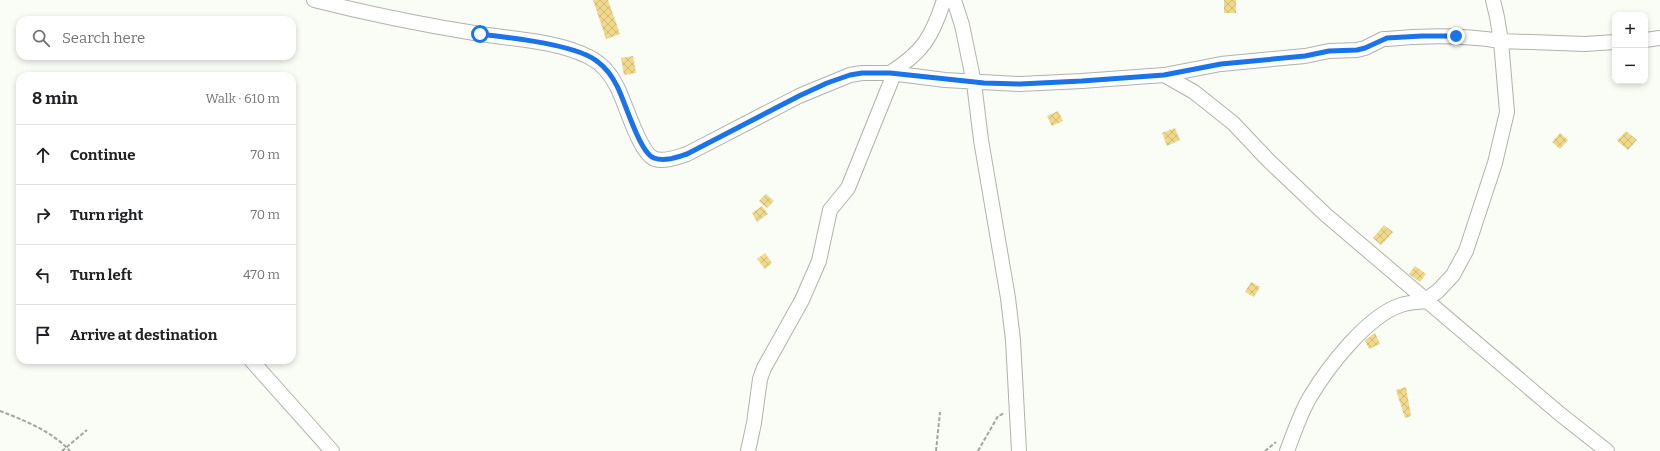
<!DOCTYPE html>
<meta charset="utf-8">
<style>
body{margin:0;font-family:Bitter,serif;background:#f2f2f2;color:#202124}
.controls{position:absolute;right:12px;top:12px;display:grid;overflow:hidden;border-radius:8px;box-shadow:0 2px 6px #0003}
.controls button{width:36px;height:36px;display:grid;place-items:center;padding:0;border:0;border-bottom:1px solid #e0e0e0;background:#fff;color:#202124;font:20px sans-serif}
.stop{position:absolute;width:12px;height:12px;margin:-9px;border:3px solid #1a73e8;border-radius:50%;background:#fff}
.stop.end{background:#1a73e8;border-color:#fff;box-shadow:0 1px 4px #0008}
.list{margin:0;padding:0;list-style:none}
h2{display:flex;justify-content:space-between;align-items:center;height:52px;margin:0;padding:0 16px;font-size:17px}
h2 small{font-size:13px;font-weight:400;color:#757577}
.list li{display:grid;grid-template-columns:26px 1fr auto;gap:12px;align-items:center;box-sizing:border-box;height:60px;padding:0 16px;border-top:1px solid #e0e0e0}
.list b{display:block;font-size:15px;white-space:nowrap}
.list em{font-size:13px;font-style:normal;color:#757577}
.icon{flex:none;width:22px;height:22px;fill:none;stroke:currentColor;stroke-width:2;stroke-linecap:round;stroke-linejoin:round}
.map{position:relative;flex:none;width:1660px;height:451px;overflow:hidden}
.search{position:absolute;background:#fff;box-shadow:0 2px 6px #0003;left:16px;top:16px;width:280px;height:44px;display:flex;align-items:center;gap:10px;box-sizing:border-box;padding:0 14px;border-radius:12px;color:#757577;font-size:15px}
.panel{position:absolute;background:#fff;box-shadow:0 2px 6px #0003;left:16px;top:72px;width:280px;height:292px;border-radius:12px}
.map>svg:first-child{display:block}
.building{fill:url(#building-cross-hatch)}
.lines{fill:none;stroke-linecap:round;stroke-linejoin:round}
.minor-casing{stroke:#b0b2ac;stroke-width:16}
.path{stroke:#a2a49f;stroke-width:2;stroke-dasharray:4 2;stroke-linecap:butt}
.minor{stroke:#fff;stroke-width:14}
.route{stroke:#1a73e8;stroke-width:5}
</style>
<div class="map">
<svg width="1660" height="451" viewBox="0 0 1660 451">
<defs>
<pattern id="building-cross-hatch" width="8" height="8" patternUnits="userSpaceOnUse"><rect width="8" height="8" fill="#f0d98a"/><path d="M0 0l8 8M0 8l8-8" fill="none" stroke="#cebb78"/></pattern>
</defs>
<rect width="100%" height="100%" fill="#fafdf6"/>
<!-- building -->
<path class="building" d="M 593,0 L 608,0 L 620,34 L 606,39 Z
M 1224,0 L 1236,0 L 1236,13 L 1224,13 Z
M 633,56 L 636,73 L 624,75 L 621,58 Z
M 1058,111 L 1063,121 L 1052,126 L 1047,116 Z
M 1175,128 L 1180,140 L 1167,146 L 1162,133 Z
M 1626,131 L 1637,140 L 1628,150 L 1617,141 Z
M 1560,133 L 1568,140 L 1560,149 L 1552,142 Z
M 766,194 L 774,201 L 767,208 L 759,201 Z
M 762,206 L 768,214 L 757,222 L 752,213 Z
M 1384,225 L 1393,232 L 1381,245 L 1373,238 Z
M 765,253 L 772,263 L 765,269 L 757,259 Z
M 1415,266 L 1426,274 L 1420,282 L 1409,274 Z
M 1251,282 L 1260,287 L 1254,297 L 1245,292 Z
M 1375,333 L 1380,344 L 1369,349 L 1365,340 Z
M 1406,387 L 1411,416 L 1405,418 L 1396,390 Z"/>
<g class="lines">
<!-- minor casing -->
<g class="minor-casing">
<path id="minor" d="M 314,0 C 369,14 424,25 480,34 C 514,39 558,41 589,57 C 601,63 610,73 616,85 C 625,100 639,154 655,159 C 665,162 677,157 687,154 L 799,96 L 850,75 L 862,73 L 890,73 L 945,80 L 1020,84 L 1082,81 L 1164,75 L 1221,64 L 1305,56 L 1329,51 L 1357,50 L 1365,48 L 1383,39 L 1387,39 C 1425,35 1462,35 1501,41 L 1507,112 L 1495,163 L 1466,251 L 1453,275 L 1438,291 L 1431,296 L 1429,301
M 954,0 L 962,25 L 974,83 L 981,140 L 1008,298 L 1013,340 L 1019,451
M 1493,0 L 1497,17 L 1501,41 L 1585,44 L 1615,42
M 1645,40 L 1660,38
M 890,73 C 923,52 932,37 944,0
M 1164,75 L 1194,92 L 1233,123 L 1268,160 L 1326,215 L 1560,414 L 1607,451
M 251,360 L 332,451
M 748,451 L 754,423 L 760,379 L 764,368 L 802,300 L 819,261 L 830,210 L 848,188 L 894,74
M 1287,451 C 1294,433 1300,414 1310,397 C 1328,367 1367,316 1401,305 C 1410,302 1420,302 1429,301"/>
</g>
<!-- path -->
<path class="path" d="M 0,411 C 24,420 53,432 70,451
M 62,451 L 87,430
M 936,451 L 940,412
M 978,451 L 998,416 L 1005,413
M 1265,451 L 1276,442"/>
<!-- minor -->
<use href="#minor" class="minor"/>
</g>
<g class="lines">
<!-- route -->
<path class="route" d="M 480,34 C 509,38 577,44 598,62 C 606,68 613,78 617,86 C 625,101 640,154 654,158 C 665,162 677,157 687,154 L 799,96 L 827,83 L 850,75 L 862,73 L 890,73 L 984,83 L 1020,84 L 1082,81 L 1164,75 L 1221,64 L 1305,56 L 1329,51 L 1357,50 L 1365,48 L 1387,38 L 1422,36 L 1456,36"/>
</g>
</svg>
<div class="controls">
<button>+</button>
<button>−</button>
</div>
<div class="stop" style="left:480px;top:34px"></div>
<div class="stop end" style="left:1456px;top:36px"></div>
<div class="search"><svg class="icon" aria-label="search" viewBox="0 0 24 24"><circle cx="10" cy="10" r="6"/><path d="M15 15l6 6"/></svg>Search here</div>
<section class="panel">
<h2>8 min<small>Walk · 610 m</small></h2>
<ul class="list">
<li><svg class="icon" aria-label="ahead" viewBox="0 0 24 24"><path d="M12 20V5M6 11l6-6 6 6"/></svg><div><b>Continue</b></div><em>70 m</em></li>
<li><svg class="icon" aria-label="right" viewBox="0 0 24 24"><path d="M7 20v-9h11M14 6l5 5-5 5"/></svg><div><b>Turn right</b></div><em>70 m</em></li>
<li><svg class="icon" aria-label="left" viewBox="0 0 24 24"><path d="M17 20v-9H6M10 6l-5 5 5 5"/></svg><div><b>Turn left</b></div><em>470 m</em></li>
<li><svg class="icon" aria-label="arrive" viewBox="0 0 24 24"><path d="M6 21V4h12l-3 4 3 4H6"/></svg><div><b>Arrive at destination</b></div></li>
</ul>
</section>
</div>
